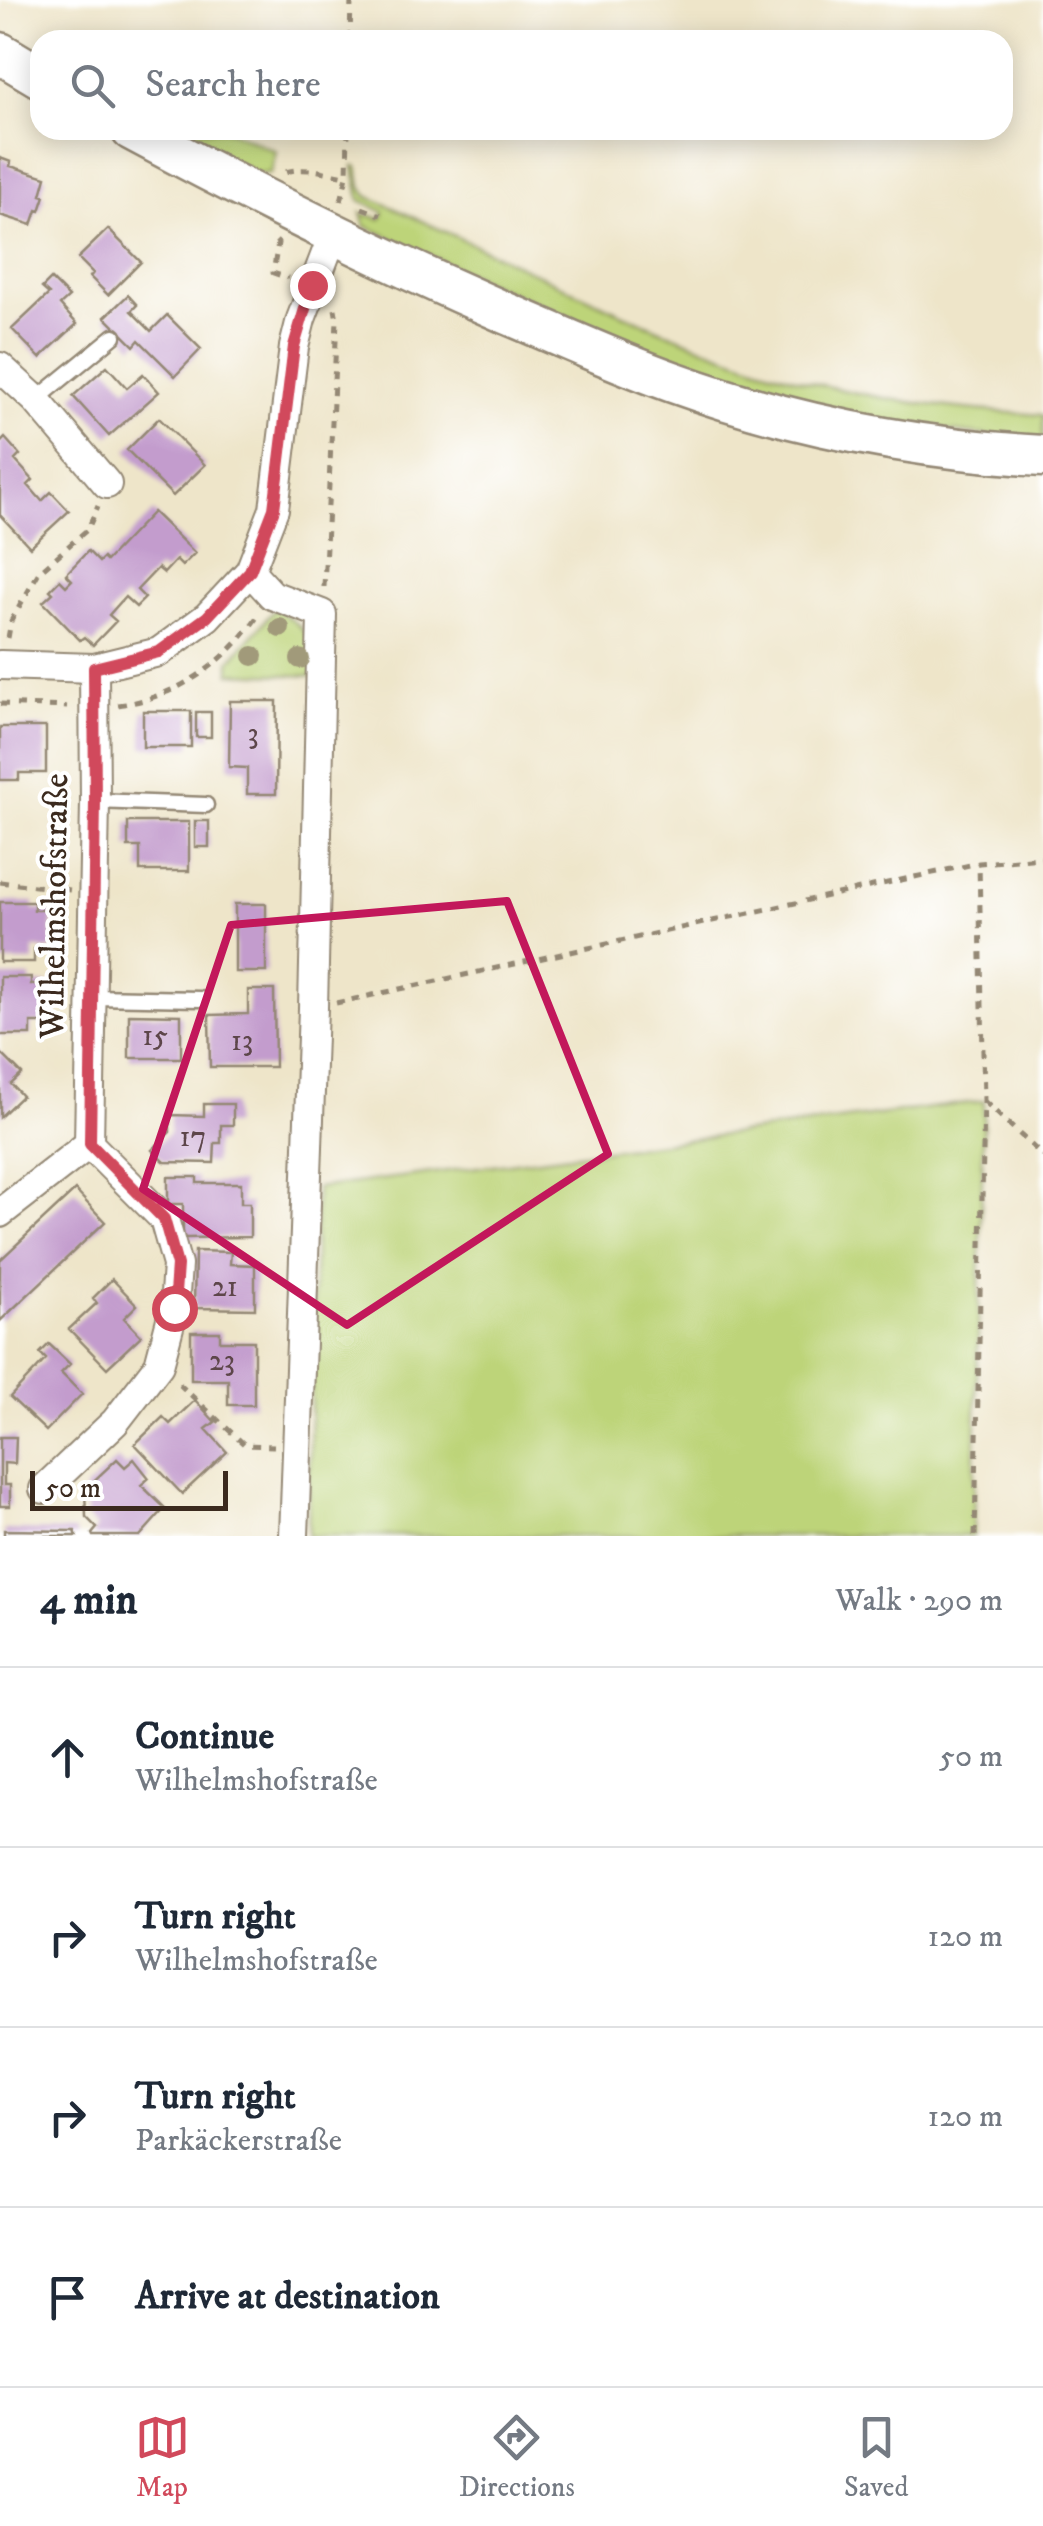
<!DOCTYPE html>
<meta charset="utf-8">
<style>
body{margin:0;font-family:"IM FELL DW Pica",serif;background:#f6f6f7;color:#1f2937}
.scale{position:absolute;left:30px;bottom:25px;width:198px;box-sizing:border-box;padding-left:10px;border:5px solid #3b2a1e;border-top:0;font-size:28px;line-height:35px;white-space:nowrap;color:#3b2a1e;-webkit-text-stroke:8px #fff;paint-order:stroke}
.stop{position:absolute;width:30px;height:30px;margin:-22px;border:8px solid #d1495b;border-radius:50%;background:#fff}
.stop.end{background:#d1495b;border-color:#fff;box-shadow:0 2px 10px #0008}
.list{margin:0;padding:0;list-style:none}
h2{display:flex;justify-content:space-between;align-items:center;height:130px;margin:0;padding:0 40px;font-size:42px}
h2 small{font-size:32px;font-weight:400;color:#747a83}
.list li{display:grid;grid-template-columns:65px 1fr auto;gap:30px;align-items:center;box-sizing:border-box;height:180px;padding:0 40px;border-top:2px solid #e0e1e3}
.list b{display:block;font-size:38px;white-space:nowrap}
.list p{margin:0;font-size:32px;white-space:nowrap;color:#747a83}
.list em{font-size:32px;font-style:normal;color:#747a83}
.icon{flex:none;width:55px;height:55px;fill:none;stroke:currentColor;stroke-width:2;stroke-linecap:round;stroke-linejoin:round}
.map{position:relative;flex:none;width:1043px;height:1536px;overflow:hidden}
.search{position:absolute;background:#fff;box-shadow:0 5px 25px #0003;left:30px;right:30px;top:30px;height:110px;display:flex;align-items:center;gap:25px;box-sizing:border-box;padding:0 35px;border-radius:30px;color:#747a83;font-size:38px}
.sheet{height:850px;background:#fff}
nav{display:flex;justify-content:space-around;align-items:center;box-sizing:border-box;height:140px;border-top:2px solid #e0e1e3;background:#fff;font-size:28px;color:#747a83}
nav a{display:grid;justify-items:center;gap:5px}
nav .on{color:#d1495b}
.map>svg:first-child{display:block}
.green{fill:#bdd479;stroke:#7c7f4c;stroke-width:2.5}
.building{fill:#c39ccd}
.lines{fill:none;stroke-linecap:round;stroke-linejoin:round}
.service-casing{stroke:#948874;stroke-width:19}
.minor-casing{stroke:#948874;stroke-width:32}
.secondary-casing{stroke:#948874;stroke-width:45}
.path{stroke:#948874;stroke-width:5;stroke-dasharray:8 8;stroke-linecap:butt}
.service{stroke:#fff;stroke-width:14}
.minor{stroke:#fff;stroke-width:28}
.secondary{stroke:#fff;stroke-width:40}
.tree{fill:#a19a7a}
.route{stroke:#d1495b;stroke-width:12}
.marked{fill:none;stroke:#c2185b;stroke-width:8;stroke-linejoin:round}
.labels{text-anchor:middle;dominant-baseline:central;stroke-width:8;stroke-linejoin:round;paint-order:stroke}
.number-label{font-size:30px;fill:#5d464a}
.street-label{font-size:35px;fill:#3b2a1e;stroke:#fff}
</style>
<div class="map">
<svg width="1043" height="1536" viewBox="0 0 1043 1536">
<rect width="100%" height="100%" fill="#fff"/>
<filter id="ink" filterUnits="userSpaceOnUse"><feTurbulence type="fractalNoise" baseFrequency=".01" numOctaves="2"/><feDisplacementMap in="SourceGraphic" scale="20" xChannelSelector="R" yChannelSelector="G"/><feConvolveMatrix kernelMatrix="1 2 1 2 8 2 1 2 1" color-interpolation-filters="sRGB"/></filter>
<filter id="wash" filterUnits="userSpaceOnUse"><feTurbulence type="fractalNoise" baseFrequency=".0048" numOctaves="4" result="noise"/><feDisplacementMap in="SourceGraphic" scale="40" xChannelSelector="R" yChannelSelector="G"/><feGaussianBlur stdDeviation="2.25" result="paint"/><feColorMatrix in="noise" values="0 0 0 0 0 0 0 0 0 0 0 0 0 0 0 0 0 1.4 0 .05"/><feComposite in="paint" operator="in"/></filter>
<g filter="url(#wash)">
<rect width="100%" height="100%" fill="#eee5c9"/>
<!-- green -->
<path class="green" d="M 169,130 L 228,130 L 276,151 L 271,173 L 258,174 Z
M 354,166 L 358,167 L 361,187 L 367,196 C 429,224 492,253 554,282 C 632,319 711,354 795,378 C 876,401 959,410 1043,415 L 1043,442 L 849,419 L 685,367 L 489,283 L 365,226 L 361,213 L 381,219 L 384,212 L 360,200 Z
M 276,608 C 308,632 314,635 314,676 L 230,673 L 230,661 Z
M 984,1101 L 973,1536 L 308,1536 L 316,1188 Z"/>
<g id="blocks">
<!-- building -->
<path class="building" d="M 0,158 L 11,162 L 10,166 L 46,177 L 41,195 L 45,196 L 40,211 L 37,210 L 32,225 L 0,215 Z
M 108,229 L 141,262 L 108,295 L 90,277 L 93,273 L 78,258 Z
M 51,279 L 69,297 L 60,305 L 77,324 L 40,358 L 12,329 L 49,294 L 42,288 Z
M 128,295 L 137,305 L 131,311 L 151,331 L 167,315 L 201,349 L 175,376 L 139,340 L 134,346 L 105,317 Z
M 107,366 L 127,388 L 143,374 L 159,392 L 109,436 L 73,396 Z
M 159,418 L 205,465 L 173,496 L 127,450 Z
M 5,438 L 20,455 L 15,460 L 33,480 L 28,485 L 42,501 L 51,492 L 69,511 L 30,547 L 0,515 L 0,443 Z
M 153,512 L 195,553 L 182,566 L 176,560 L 164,573 L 158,568 L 137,590 L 145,598 L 136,607 L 125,597 L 109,615 L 116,621 L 93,645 L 84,637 L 80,640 L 43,602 L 53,593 L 50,590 L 60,580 L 66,586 L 72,580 L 66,574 L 88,551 L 99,562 L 103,558 L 106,561 Z
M 230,701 L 277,701 L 276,794 L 247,794 L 247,768 L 229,767 Z
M 143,711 L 191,711 L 191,747 L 143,747 Z
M 196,712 L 211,712 L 211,737 L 196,737 Z
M 0,727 L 46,727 L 46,773 L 19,773 L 19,780 L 0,780 Z
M 195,821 L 209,821 L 209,847 L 195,847 Z
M 128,822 L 189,822 L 189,871 L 140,871 L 140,847 L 128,847 Z
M 0,902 L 34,902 L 34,910 L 52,910 L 52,949 L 34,949 L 34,962 L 0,962 Z
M 235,904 L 266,904 L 266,972 L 235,972 Z
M 0,977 L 31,977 L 31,984 L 49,984 L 49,1023 L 31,1023 L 31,1035 L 0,1035 Z
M 248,990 L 274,990 L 275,1067 L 210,1067 L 209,1015 L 248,1014 Z
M 129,1014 L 181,1015 L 181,1058 L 129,1058 Z
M 0,1052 L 22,1074 L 11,1084 L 22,1096 L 0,1117 Z
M 204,1104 L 233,1104 L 233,1125 L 221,1125 L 221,1143 L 215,1143 L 214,1163 L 165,1162 L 152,1150 L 170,1132 L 170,1115 L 204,1116 Z
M 168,1177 L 197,1177 L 197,1183 L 241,1183 L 241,1203 L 250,1203 L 250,1237 L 183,1238 L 183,1204 L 168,1204 Z
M 75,1190 L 105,1222 L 0,1321 L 0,1260 Z
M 195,1251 L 231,1252 L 230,1264 L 255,1265 L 255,1309 L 194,1308 Z
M 112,1279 L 137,1305 L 124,1318 L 141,1336 L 107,1368 L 69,1329 L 97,1303 L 93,1298 Z
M 191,1332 L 220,1332 L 220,1341 L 254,1341 L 254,1405 L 228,1405 L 228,1380 L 191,1380 Z
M 49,1344 L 70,1364 L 61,1373 L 82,1394 L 46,1431 L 10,1397 L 46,1359 L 40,1353 Z
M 195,1400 L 215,1422 L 206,1429 L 227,1452 L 182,1494 L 135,1444 L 163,1417 L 170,1424 Z
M 0,1437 L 16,1437 L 15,1464 L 4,1463 L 4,1485 L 10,1485 L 10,1506 L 0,1506 Z
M 117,1459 L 125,1467 L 134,1459 L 149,1478 L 141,1485 L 165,1508 L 140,1536 L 93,1536 L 92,1534 L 97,1528 L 86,1517 L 85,1489 Z
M 4,1530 L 75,1531 L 77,1536 L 4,1536 Z"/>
</g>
</g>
<g filter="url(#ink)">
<use href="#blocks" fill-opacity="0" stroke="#948874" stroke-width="2.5"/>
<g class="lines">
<!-- service casing -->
<g class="service-casing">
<path id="service" d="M 36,400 L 114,336
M 95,801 L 206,805
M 92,997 L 200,999"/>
</g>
<!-- minor casing -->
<g class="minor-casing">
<path id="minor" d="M 0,367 L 36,400 L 107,484
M 250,571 L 272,595 L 322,614 L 313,1008 L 294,1536
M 0,665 L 94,668 L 159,652 L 207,617 L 250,571 L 274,509 L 294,347 L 301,319 L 333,235
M 0,1213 L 89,1144 L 95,801 L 94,668
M 44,1489 L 115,1422 L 159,1365 L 174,1308 L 177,1265 L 164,1219 L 89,1144"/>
</g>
<!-- secondary casing -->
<g class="secondary-casing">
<path id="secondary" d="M 0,53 L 40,77
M 132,130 C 255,196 377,257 506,313 C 561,336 617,362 673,382 C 792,425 917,449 1043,456"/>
</g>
<!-- path -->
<path class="path" d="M 350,40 L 351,0
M 286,172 C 305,166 327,173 347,176
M 341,201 L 347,176 L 348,130
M 362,208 L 381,215
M 276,241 L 278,243 L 273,273 L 288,278
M 324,587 L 337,320 L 335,309
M 8,638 L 11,621 L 39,572 L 88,529 L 98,506
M 0,704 L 67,707
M 118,705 C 176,698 227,663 259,614
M 0,882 L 70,890
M 336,1003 L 979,863 L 1043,858
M 984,1101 L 1043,1156
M 179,1384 L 245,1445 L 274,1446
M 975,1536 L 984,1101 L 979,863"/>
<!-- service -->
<use href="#service" class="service"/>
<!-- minor -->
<use href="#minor" class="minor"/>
<!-- secondary -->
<use href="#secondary" class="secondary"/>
</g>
<!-- trees -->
<g class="tree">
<circle cx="280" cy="628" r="10"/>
<circle cx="253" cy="656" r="10"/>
<circle cx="300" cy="659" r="10"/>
</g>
</g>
<g class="lines" filter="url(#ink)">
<!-- route -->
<path class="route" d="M 174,1308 L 177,1265 L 164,1219 L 90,1144 L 95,801 L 94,668 L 159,652 L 207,617 L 250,571 L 274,509 L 294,346 L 312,285"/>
</g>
<!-- marked area -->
<path class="marked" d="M 507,901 L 608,1154 L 347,1325 L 143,1189 L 231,925 Z"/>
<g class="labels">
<!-- number labels -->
<g class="number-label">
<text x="253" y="734">3</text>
<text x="155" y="1036">15</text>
<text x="242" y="1041">13</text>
<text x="193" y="1137">17</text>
<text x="225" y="1287">21</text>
<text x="222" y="1361">23</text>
</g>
<!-- street labels -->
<g class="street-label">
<text transform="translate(55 906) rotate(-89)">Wilhelmshofstraße</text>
</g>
</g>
</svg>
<div class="scale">50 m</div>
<div class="stop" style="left:174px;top:1308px"></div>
<div class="stop end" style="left:312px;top:285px"></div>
<div class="search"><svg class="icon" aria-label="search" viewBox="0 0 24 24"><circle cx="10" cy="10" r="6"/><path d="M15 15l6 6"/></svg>Search here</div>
</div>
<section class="sheet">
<h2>4 min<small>Walk · 290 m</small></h2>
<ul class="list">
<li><svg class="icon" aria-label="ahead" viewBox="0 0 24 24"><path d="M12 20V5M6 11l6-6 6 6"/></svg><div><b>Continue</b><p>Wilhelmshofstraße</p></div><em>50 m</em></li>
<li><svg class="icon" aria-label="right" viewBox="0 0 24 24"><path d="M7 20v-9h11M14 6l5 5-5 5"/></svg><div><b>Turn right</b><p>Wilhelmshofstraße</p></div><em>120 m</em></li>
<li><svg class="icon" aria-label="right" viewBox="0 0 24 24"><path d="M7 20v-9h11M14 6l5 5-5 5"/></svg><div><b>Turn right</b><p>Parkäckerstraße</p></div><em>120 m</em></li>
<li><svg class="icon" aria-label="arrive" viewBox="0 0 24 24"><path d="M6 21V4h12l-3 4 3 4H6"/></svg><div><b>Arrive at destination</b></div></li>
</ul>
</section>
<nav>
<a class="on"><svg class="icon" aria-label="map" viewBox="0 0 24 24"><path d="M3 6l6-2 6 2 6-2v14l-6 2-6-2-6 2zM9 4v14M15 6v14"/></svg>Map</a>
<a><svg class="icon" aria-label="directions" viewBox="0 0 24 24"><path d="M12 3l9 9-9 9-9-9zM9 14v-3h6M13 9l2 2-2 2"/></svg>Directions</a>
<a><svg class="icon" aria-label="saved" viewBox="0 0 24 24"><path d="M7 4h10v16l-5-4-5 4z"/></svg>Saved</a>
</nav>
